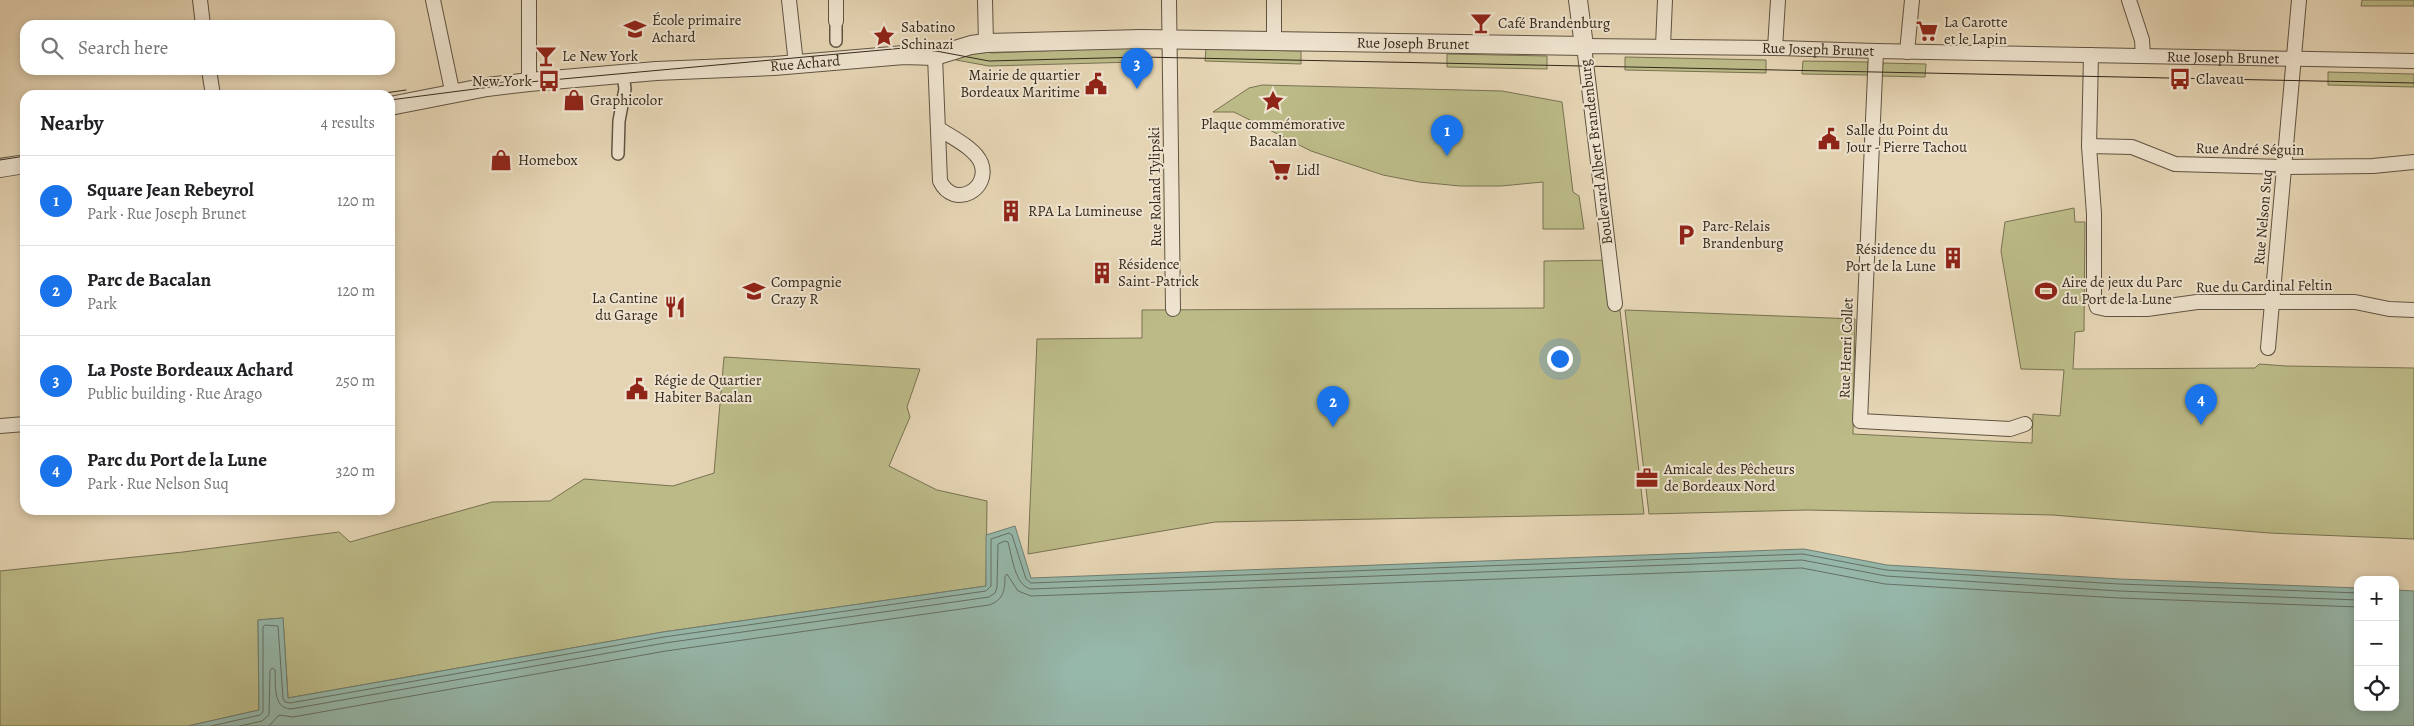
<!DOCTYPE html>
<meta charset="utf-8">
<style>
body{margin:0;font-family:Alegreya,serif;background:#f2f2f2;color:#202124}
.controls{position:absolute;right:15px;bottom:15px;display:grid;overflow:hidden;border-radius:10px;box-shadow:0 2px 8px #0003}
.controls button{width:45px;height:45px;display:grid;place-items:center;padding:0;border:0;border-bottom:1px solid #e0e0e0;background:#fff;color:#202124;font:25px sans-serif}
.you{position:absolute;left:1559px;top:358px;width:18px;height:18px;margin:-12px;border:4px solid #fff;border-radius:50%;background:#1a73e8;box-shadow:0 0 0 8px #1a73e833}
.badge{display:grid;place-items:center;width:32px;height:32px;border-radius:50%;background:#1a73e8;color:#fff;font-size:16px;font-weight:700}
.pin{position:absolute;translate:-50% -41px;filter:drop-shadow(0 1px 2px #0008)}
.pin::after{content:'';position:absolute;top:26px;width:18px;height:15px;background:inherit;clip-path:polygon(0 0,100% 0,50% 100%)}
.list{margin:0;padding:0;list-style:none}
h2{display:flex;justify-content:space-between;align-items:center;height:65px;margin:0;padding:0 20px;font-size:21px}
h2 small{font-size:16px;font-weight:400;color:#757577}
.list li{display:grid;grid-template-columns:32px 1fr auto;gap:15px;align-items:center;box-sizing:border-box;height:90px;padding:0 20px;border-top:1px solid #e0e0e0}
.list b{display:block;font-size:19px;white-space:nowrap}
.list p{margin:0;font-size:16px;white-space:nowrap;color:#757577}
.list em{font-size:16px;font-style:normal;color:#757577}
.icon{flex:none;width:28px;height:28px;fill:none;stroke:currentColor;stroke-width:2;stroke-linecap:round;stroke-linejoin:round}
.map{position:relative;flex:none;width:2414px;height:726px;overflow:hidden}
.search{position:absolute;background:#fff;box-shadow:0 2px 8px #0003;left:20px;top:20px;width:375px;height:55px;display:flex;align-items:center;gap:12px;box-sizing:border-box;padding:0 18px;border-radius:15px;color:#757577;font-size:19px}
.panel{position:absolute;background:#fff;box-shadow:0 2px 8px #0003;left:20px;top:90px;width:375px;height:425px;border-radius:15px}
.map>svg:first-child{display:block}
.green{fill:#bcbb88;stroke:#787252}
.water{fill:#96b8ab;stroke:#6f7f72}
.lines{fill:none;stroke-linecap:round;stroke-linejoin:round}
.shore{stroke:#657064;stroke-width:1}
.pedestrian-casing{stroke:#605442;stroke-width:14}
.minor-casing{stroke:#605442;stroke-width:16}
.tertiary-casing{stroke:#605442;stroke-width:20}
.pedestrian{stroke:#eee3ce;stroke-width:11}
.minor{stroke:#eee3ce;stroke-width:14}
.tertiary{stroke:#eee3ce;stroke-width:18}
.tram{stroke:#34291c;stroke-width:1}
.labels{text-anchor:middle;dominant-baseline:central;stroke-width:4;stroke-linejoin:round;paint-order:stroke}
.poi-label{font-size:15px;fill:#34291c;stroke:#eee3ce;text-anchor:start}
.street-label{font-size:15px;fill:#34291c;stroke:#eee3ce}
</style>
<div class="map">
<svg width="2414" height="726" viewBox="0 0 2414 726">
<rect width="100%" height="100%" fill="#e5d4b3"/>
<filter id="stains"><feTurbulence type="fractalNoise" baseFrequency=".004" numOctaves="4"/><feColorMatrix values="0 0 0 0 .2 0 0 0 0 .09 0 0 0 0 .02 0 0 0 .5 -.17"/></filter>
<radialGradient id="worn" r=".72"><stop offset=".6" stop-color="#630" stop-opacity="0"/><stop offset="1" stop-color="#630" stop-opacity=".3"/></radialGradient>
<!-- green -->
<path class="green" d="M 2362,0 L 2414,0 L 2414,6 L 2361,6 Z
M 1136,47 L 1136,62 L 989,66 L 956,60 L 973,49 L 992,53 Z
M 1206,49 L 1301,51 L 1301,64 L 1205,61 Z
M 1447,54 L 1547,56 L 1547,69 L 1447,67 Z
M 1625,57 L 1766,60 L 1766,73 L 1625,70 Z
M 1803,61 L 1868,62 L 1868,75 L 1802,74 Z
M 1883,63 L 1926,64 L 1925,77 L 1881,76 Z
M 2328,72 L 2414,74 L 2414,87 L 2328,85 Z
M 1262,85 L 1502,91 L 1562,102 L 1573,192 L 1579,196 L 1584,229 L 1543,229 L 1543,182 L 1501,186 L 1460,186 L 1419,182 L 1383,175 L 1311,151 L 1234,112 L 1213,112 L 1249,88 Z
M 2074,208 L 2075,222 L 2085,222 L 2084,331 L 2075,332 L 2073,369 L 2255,368 L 2259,364 L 2286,366 L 2414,368 L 2414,539 L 2269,533 L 2053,515 L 1807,510 L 1649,514 L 1625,310 L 1855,319 L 1853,434 L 2032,443 L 2033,414 L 2060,416 L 2064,370 L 2021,369 L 2001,251 L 2005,222 Z
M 1614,260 L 1644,514 L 1215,522 L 1028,554 L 1037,339 L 1142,338 L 1142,310 L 1544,308 L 1544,261 Z
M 724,357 L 920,369 L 907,407 L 910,417 L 889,466 L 937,490 L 987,501 L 986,586 L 663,632 L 288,698 L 283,618 L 258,620 L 259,710 L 188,726 L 0,726 L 0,571 L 183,552 L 339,532 L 350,542 L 492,502 L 550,501 L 584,479 L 673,486 L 714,473 Z"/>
<!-- water -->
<path class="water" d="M 1015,526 L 1031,578 L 1804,549 L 1887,565 L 2120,579 L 2358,588 L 2358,707 L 2395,707 L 2395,590 L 2414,591 L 2414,726 L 188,726 L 259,710 L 258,620 L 283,618 L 288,698 L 663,632 L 986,586 L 986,535 Z"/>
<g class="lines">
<!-- shore -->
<path class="shore" d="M 211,726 L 260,715 L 263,712 L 263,627 L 265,625 L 278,626 L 283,698 L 285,702 L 290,703 L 664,637 L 986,591 L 991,586 L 991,539 L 1009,533 L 1012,535 L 1026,579 L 1031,583 L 1803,554 L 1886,570 L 2119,584 L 2358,593
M 240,726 L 262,721 L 269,715 L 270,671 L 272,668 L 275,670 C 276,684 272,708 291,709 L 665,643 L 989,597 L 995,593 L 997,587 L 998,544 L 1005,541 L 1008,542 C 1012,556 1015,586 1031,589 L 1802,560 L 1886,576 L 2119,591 L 2358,600
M 269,726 L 279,715 L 293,717 L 666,651 L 989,605 C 1004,600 1005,589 1005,576 L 1007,574 L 1018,591 L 1031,596 L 1802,568 L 1885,584 L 2119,598 L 2358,607"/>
<!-- pedestrian casing -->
<g class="pedestrian-casing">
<path id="pedestrian" d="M 836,41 L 836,21
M 618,154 L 619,121 L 625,89 L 623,74"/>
</g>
<!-- minor casing -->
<g class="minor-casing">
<g id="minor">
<path d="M 200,0 L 203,25"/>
<path d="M 433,0 L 453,95"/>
<path d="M 789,0 L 796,64"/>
<path d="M 836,0 L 836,21"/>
<path d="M 985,0 L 986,43"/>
<path d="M 1169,0 L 1173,309"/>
<path d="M 2129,0 L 2142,40 L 2143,56"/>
<path d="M 1274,42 L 1274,0"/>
<path d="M 1663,46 L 1665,0"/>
<path d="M 1775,48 L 1778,0"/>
<path d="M 1876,51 L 1860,421 L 2010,429 L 2025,424"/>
<path d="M 1907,52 L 1912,0"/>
<path d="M 2091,55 L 2089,146 L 2094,214 L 2094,297 L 2097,307 L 2106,309 L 2147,309 L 2197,302 L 2355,302 L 2389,309 L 2414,310"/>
<path d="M 935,56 L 940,181 C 954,210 991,189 981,163 C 975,148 951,137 938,128"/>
<path d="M 209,70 L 213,95"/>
<path d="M 529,82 L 529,0"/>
<path d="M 2089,146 L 2132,147 L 2175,164 L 2284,167 L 2373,166 L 2414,162"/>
<path id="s1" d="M 1615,304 L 1584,46 L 1775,48 L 1876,51 L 2414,61"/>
<path d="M 2268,348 L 2299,0"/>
<path d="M 0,426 L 25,424"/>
</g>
</g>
<!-- tertiary casing -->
<g class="tertiary-casing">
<g id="tertiary">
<path id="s2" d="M 390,106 L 487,87 L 529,82 L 656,71 L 774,66 L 904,55 L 935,56 L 971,45 L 986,43 L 1141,39 L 1584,46 L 1578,0"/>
<path d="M 0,168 L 25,164"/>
</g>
</g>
<!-- pedestrian -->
<use href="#pedestrian" class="pedestrian"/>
<!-- minor -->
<use href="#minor" class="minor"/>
<!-- tertiary -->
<use href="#tertiary" class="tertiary"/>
<!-- tram -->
<path class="tram" d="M 371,95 L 406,90
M 390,100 L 529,82 L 904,48 L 936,51 L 989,61 L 1141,57 L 2414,83
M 0,160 L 25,156"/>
</g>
<!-- icons -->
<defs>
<g id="bar-bare" transform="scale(1.725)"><path d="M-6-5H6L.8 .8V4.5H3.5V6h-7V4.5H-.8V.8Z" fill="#8f2418" stroke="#eee3ce" stroke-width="2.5" paint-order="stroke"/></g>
<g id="school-bare" transform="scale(1.725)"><path d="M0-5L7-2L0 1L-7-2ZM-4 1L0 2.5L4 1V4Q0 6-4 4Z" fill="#8f2418" stroke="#eee3ce" stroke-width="2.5" paint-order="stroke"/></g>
<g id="supermarket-bare" transform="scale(1.725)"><path d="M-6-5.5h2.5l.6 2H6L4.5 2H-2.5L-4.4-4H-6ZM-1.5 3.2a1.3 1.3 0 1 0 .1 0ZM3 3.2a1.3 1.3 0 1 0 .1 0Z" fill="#8f2418" stroke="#eee3ce" stroke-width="2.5" paint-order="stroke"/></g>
<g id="sight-bare" transform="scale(1.725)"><path d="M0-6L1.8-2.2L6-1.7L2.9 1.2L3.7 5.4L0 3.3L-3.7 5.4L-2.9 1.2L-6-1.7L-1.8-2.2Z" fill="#8f2418" stroke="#eee3ce" stroke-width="2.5" paint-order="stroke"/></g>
<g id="bus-bare" transform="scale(1.725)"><path d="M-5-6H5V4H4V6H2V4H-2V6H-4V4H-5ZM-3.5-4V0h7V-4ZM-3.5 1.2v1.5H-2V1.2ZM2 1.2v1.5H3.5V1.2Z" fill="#8f2418" stroke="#eee3ce" stroke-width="2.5" paint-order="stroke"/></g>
<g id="civic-bare" transform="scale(1.725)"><path d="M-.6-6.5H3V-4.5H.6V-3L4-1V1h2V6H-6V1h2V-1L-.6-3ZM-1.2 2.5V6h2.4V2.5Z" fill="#8f2418" stroke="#eee3ce" stroke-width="2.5" paint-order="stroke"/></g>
<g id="shop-bare" transform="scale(1.725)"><path d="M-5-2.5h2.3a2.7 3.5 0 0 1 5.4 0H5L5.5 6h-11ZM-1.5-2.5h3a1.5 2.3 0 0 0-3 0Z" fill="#8f2418" stroke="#eee3ce" stroke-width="2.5" paint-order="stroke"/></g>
<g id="building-bare" transform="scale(1.725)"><path d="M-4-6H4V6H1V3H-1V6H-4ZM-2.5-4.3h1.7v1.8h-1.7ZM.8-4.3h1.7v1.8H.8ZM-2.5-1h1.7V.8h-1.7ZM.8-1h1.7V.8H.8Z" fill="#8f2418" stroke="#eee3ce" stroke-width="2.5" paint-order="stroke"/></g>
<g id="parking-bare" transform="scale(1.725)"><path d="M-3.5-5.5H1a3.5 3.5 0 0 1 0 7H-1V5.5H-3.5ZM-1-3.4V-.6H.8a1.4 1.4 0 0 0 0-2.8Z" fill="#8f2418" stroke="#eee3ce" stroke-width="2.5" paint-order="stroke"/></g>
<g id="stadium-bare" transform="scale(1.725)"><path d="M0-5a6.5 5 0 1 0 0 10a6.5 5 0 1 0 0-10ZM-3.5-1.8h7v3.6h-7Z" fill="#8f2418" stroke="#eee3ce" stroke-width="2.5" paint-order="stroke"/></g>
<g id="restaurant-bare" transform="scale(1.725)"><path d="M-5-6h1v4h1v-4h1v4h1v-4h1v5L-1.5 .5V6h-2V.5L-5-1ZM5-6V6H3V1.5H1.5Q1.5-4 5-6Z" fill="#8f2418" stroke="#eee3ce" stroke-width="2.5" paint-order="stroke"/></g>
<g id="office-bare" transform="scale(1.725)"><path d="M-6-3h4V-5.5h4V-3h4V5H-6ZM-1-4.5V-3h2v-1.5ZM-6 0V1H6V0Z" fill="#8f2418" stroke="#eee3ce" stroke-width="2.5" paint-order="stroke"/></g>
</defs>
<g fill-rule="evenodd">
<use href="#bar-bare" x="1481" y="23"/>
<use href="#school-bare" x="635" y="29"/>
<use href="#supermarket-bare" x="1927" y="31"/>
<use href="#sight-bare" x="884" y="36"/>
<use href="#bar-bare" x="546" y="56"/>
<use href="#bus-bare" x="2180" y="79"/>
<use href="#bus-bare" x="549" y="81"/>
<use href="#civic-bare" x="1096" y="84"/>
<use href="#shop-bare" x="574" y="100"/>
<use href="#sight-bare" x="1273" y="101"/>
<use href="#civic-bare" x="1829" y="139"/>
<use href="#shop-bare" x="501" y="160"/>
<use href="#supermarket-bare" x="1280" y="170"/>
<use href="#building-bare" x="1011" y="211"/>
<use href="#parking-bare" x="1686" y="235"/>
<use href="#building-bare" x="1953" y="258"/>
<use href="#building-bare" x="1102" y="273"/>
<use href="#school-bare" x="754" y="291"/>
<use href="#stadium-bare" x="2046" y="291"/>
<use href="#restaurant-bare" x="675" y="307"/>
<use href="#civic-bare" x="637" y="389"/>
<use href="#office-bare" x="1647" y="478"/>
</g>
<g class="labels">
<!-- poi labels -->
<g class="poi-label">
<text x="652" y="20">École primaire<tspan x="652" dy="17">Achard</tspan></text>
<text x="1944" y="22">La Carotte<tspan x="1944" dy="17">et le Lapin</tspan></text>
<text x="1498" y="23">Café Brandenburg</text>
<text x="901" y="27">Sabatino<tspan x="901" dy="17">Schinazi</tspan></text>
<text x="562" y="56">Le New York</text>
<text x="1080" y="75" text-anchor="end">Mairie de quartier<tspan x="1080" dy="17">Bordeaux Maritime</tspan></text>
<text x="2196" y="79">Claveau</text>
<text x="532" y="81" text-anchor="end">New-York</text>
<text x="590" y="100">Graphicolor</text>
<text x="1273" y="124" text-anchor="middle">Plaque commémorative<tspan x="1273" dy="17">Bacalan</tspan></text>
<text x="1846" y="130">Salle du Point du<tspan x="1846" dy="17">Jour - Pierre Tachou</tspan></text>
<text x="518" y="160">Homebox</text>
<text x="1296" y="170">Lidl</text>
<text x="1028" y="211">RPA La Lumineuse</text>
<text x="1702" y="226">Parc-Relais<tspan x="1702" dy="17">Brandenburg</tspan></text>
<text x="1936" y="249" text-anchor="end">Résidence du<tspan x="1936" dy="17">Port de la Lune</tspan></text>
<text x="1118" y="264">Résidence<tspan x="1118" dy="17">Saint-Patrick</tspan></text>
<text x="771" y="282">Compagnie<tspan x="771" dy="17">Crazy R</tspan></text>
<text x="2062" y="282">Aire de jeux du Parc<tspan x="2062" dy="17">du Port de la Lune</tspan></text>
<text x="658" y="298" text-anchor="end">La Cantine<tspan x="658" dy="17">du Garage</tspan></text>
<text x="654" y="380">Régie de Quartier<tspan x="654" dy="17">Habiter Bacalan</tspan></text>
<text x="1664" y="469">Amicale des Pêcheurs<tspan x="1664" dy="17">de Bordeaux Nord</tspan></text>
</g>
<!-- street labels -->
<g class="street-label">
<text stroke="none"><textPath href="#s2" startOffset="1028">Rue Joseph Brunet</textPath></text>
<text stroke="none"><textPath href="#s1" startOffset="494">Rue Joseph Brunet</textPath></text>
<text stroke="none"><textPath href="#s1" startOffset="899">Rue Joseph Brunet</textPath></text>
<text stroke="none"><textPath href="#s2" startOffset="418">Rue Achard</textPath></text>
<text transform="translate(2250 149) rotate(1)">Rue André Séguin</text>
<text transform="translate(1596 152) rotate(-97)">Boulevard Albert Brandenburg</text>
<text transform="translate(1155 187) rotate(-91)">Rue Roland Tylipski</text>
<text transform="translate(2263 217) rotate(-85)">Rue Nelson Suq</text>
<text transform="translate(2264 286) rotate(-1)">Rue du Cardinal Feltin</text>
<text transform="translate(1846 348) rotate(-88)">Rue Henri Collet</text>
</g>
</g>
<rect width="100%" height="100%" filter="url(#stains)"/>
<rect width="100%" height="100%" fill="url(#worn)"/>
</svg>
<div class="controls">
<button>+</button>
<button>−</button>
<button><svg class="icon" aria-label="locate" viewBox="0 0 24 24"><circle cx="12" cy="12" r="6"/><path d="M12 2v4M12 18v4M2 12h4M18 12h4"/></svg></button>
</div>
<div class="you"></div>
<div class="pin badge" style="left:1447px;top:156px">1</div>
<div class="pin badge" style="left:1333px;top:427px">2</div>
<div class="pin badge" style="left:1137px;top:89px">3</div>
<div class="pin badge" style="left:2201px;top:425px">4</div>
<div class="search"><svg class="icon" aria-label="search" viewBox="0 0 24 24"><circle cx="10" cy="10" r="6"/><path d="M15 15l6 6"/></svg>Search here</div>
<section class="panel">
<h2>Nearby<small>4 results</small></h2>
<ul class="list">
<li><span class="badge">1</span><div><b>Square Jean Rebeyrol</b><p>Park · Rue Joseph Brunet</p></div><em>120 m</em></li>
<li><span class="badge">2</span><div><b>Parc de Bacalan</b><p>Park</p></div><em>120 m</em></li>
<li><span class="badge">3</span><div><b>La Poste Bordeaux Achard</b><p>Public building · Rue Arago</p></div><em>250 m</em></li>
<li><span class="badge">4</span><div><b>Parc du Port de la Lune</b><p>Park · Rue Nelson Suq</p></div><em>320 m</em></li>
</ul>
</section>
</div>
